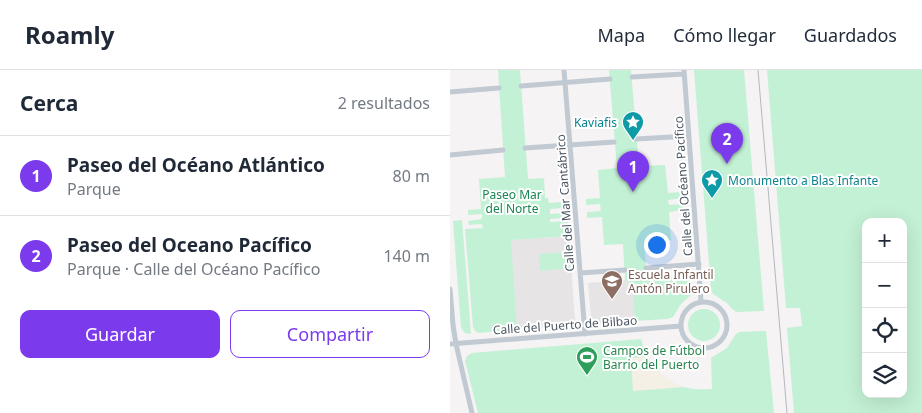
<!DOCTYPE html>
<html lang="es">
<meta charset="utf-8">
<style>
body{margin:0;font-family:"Noto Sans",sans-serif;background:#f6f6f7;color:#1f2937}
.controls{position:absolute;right:15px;bottom:15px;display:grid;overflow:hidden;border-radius:10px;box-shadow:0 5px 20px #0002}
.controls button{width:45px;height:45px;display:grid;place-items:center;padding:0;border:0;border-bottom:1px solid #e0e1e3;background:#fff;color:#1f2937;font:25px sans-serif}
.you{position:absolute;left:206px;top:174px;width:18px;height:18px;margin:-12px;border:4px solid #fff;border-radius:50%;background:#1a73e8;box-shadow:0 0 0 8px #1a73e833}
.badge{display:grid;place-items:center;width:32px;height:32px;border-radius:50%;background:#7c3aed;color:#fff;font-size:16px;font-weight:700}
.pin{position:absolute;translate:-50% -41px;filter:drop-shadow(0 1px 2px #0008)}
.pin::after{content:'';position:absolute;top:26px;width:18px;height:15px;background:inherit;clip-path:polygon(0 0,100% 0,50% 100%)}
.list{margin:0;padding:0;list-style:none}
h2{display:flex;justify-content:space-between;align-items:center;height:65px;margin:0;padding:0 20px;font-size:21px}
h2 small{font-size:16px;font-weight:400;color:#747a83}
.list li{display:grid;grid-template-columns:32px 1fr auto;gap:15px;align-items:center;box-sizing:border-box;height:80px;padding:0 20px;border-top:1px solid #e0e1e3}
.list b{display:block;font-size:19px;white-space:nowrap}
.list p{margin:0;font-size:16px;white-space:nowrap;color:#747a83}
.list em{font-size:16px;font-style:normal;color:#747a83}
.actions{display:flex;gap:10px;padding:15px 20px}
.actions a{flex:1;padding:11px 0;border:1px solid #7c3aed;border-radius:10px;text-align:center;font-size:18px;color:#7c3aed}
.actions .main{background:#7c3aed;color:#fff}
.icon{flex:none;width:28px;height:28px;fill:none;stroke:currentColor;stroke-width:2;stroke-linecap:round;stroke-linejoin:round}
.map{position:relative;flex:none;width:472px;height:343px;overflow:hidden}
header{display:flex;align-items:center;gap:30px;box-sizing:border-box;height:70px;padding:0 25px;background:#fff;border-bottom:1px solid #e0e1e3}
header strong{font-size:24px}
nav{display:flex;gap:28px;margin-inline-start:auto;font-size:18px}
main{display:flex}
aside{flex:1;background:#fff}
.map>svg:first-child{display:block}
.education{fill:#e6e4e5}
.green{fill:#c3f1d5;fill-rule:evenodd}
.sand{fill:#f5f0e5}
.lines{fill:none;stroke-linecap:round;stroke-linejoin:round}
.street{stroke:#c1cad2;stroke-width:5}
.rail{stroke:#b5b8bd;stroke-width:1}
.labels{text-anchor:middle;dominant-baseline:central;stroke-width:4;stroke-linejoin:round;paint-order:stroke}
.culture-label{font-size:12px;fill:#0d838f;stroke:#fff;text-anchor:end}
.street-label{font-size:12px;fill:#4a5661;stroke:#fff}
.park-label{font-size:12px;fill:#17864f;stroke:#fff}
.education-label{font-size:12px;fill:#785e54;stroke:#fff;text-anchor:start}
.leisure-label{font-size:12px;fill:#27864d;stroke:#fff;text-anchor:start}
</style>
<header>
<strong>Roamly</strong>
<nav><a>Mapa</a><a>Cómo llegar</a><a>Guardados</a></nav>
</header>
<main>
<aside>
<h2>Cerca<small>2 resultados</small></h2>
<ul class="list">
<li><span class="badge">1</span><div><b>Paseo del Océano Atlántico</b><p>Parque</p></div><em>80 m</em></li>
<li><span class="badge">2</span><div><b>Paseo del Oceano Pacífico</b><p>Parque · Calle del Océano Pacífico</p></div><em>140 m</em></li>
</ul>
<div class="actions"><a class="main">Guardar</a><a>Compartir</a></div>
</aside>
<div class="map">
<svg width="472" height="343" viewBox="0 0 472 343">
<rect width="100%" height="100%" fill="#f5f3f3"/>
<!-- education -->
<path class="education" d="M 119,166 L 125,251 L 123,254 L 118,256 L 67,259 L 60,170 Z
M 175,210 L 182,214 L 185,251 L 149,254 L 144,252 L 141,247 L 138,213 Z"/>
<!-- green -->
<path class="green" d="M 48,0 L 70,0 L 78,109 L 94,108 L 95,128 L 98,128 L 99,133 L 113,132 L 114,138 L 100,139 L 100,144 L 114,143 L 114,148 L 100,149 L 100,152 L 118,151 L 119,166 L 61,170 L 67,259 L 29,263 L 25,261 L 23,257 L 15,159 L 33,158 L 32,154 L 19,155 L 18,151 L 32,149 L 32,144 L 18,145 L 18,140 L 31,139 L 29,109 L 55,107 Z
M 159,0 L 181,0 L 189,96 L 215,95 L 218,123 L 231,122 L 232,128 L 218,130 L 219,135 L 233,134 L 233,140 L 219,142 L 221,170 L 194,172 L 197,208 L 241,205 L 242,224 L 231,234 L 223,247 L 217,249 L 185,251 L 182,214 L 175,210 L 173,174 L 154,175 L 152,147 L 137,148 L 137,142 L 151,141 L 150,134 L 136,135 L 136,129 L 150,128 L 148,100 L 167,98 Z
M 244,0 L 294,0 L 314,241 L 286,242 L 282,239 L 277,233 L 263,224 L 261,219 Z
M 317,0 L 472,0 L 472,343 L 344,343 L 337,258 L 352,256 L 350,238 L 336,238 ZM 416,152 L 453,152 L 453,324 L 416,324 Z
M 12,150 L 21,264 L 15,263 L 11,258 L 3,151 Z
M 119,182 L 120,198 L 90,201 L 89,184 Z
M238 255a16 16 0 1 1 32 0a16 16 0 1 1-32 0Z
M 316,261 L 324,343 L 28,343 L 15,291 L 17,286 L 22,283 L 191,269 C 197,291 214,314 238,318 C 245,320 254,319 262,319 L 261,288 L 277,278 L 286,264 L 289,262 Z"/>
<!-- sand -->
<path class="sand" d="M 197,287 C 206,301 218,311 234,317 L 183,321 L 181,288 Z"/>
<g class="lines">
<!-- street -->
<path class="street" d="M 114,0 L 135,264
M 234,0 L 251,231
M 182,7 L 234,4
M 71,16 L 160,9
M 0,22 L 49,18
M 186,69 L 239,66
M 75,78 L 164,72
M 0,85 L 53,80
M 196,198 L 249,194
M 130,203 L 175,200
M 0,219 L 3,255 L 6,274 L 22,343
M231 255a23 23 0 1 1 46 0a23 23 0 1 1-46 0Z
M 0,274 L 231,256"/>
<!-- rail -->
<path class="rail" d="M 308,0 L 337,343"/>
</g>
<!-- icons -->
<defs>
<g id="sight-pin" transform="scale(1.125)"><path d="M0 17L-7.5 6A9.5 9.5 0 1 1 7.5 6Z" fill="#0f9aa8" stroke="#fff"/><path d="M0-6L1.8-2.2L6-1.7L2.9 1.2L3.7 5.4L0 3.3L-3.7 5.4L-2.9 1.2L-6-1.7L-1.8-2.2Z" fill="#fff"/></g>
<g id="school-pin" transform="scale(1.125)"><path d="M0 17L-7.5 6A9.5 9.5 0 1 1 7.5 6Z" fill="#8d6e63" stroke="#fff"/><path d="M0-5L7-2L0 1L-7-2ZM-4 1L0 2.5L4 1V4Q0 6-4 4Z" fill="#fff"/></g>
<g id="stadium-pin" transform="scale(1.125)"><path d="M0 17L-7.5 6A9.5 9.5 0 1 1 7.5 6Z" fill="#2e9e5b" stroke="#fff"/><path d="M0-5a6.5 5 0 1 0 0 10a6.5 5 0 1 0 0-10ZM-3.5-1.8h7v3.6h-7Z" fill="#fff"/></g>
</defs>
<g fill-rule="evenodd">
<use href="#sight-pin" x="183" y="52"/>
<use href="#sight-pin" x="262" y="110"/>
<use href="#school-pin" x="162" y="211"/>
<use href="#stadium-pin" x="137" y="287"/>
</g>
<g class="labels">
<!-- culture labels -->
<g class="culture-label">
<text x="167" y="52">Kaviafis</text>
<text x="278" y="110" text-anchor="start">Monumento a Blas Infante</text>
</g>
<!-- street labels -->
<g class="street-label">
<text transform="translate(233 116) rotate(-94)">Calle del Océano Pacífico</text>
<text transform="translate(115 133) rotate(-94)">Calle del Mar Cantábrico</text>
<text transform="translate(115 255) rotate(-4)">Calle del Puerto de Bilbao</text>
</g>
<!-- park labels -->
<g class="park-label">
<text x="62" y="124">Paseo Mar<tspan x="62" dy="14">del Norte</tspan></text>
</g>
<!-- education labels -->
<g class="education-label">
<text x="178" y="204">Escuela Infantil<tspan x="178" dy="14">Antón Pirulero</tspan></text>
</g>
<!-- leisure labels -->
<g class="leisure-label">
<text x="153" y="280">Campos de Fútbol<tspan x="153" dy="14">Barrio del Puerto</tspan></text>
</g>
</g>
</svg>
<div class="controls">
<button>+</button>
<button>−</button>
<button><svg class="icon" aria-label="locate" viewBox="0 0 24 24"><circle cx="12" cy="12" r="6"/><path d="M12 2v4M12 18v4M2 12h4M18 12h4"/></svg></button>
<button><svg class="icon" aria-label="layers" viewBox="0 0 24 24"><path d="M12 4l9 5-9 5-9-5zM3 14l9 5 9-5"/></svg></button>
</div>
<div class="you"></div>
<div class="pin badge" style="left:183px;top:122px">1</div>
<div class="pin badge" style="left:277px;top:94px">2</div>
</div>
</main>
